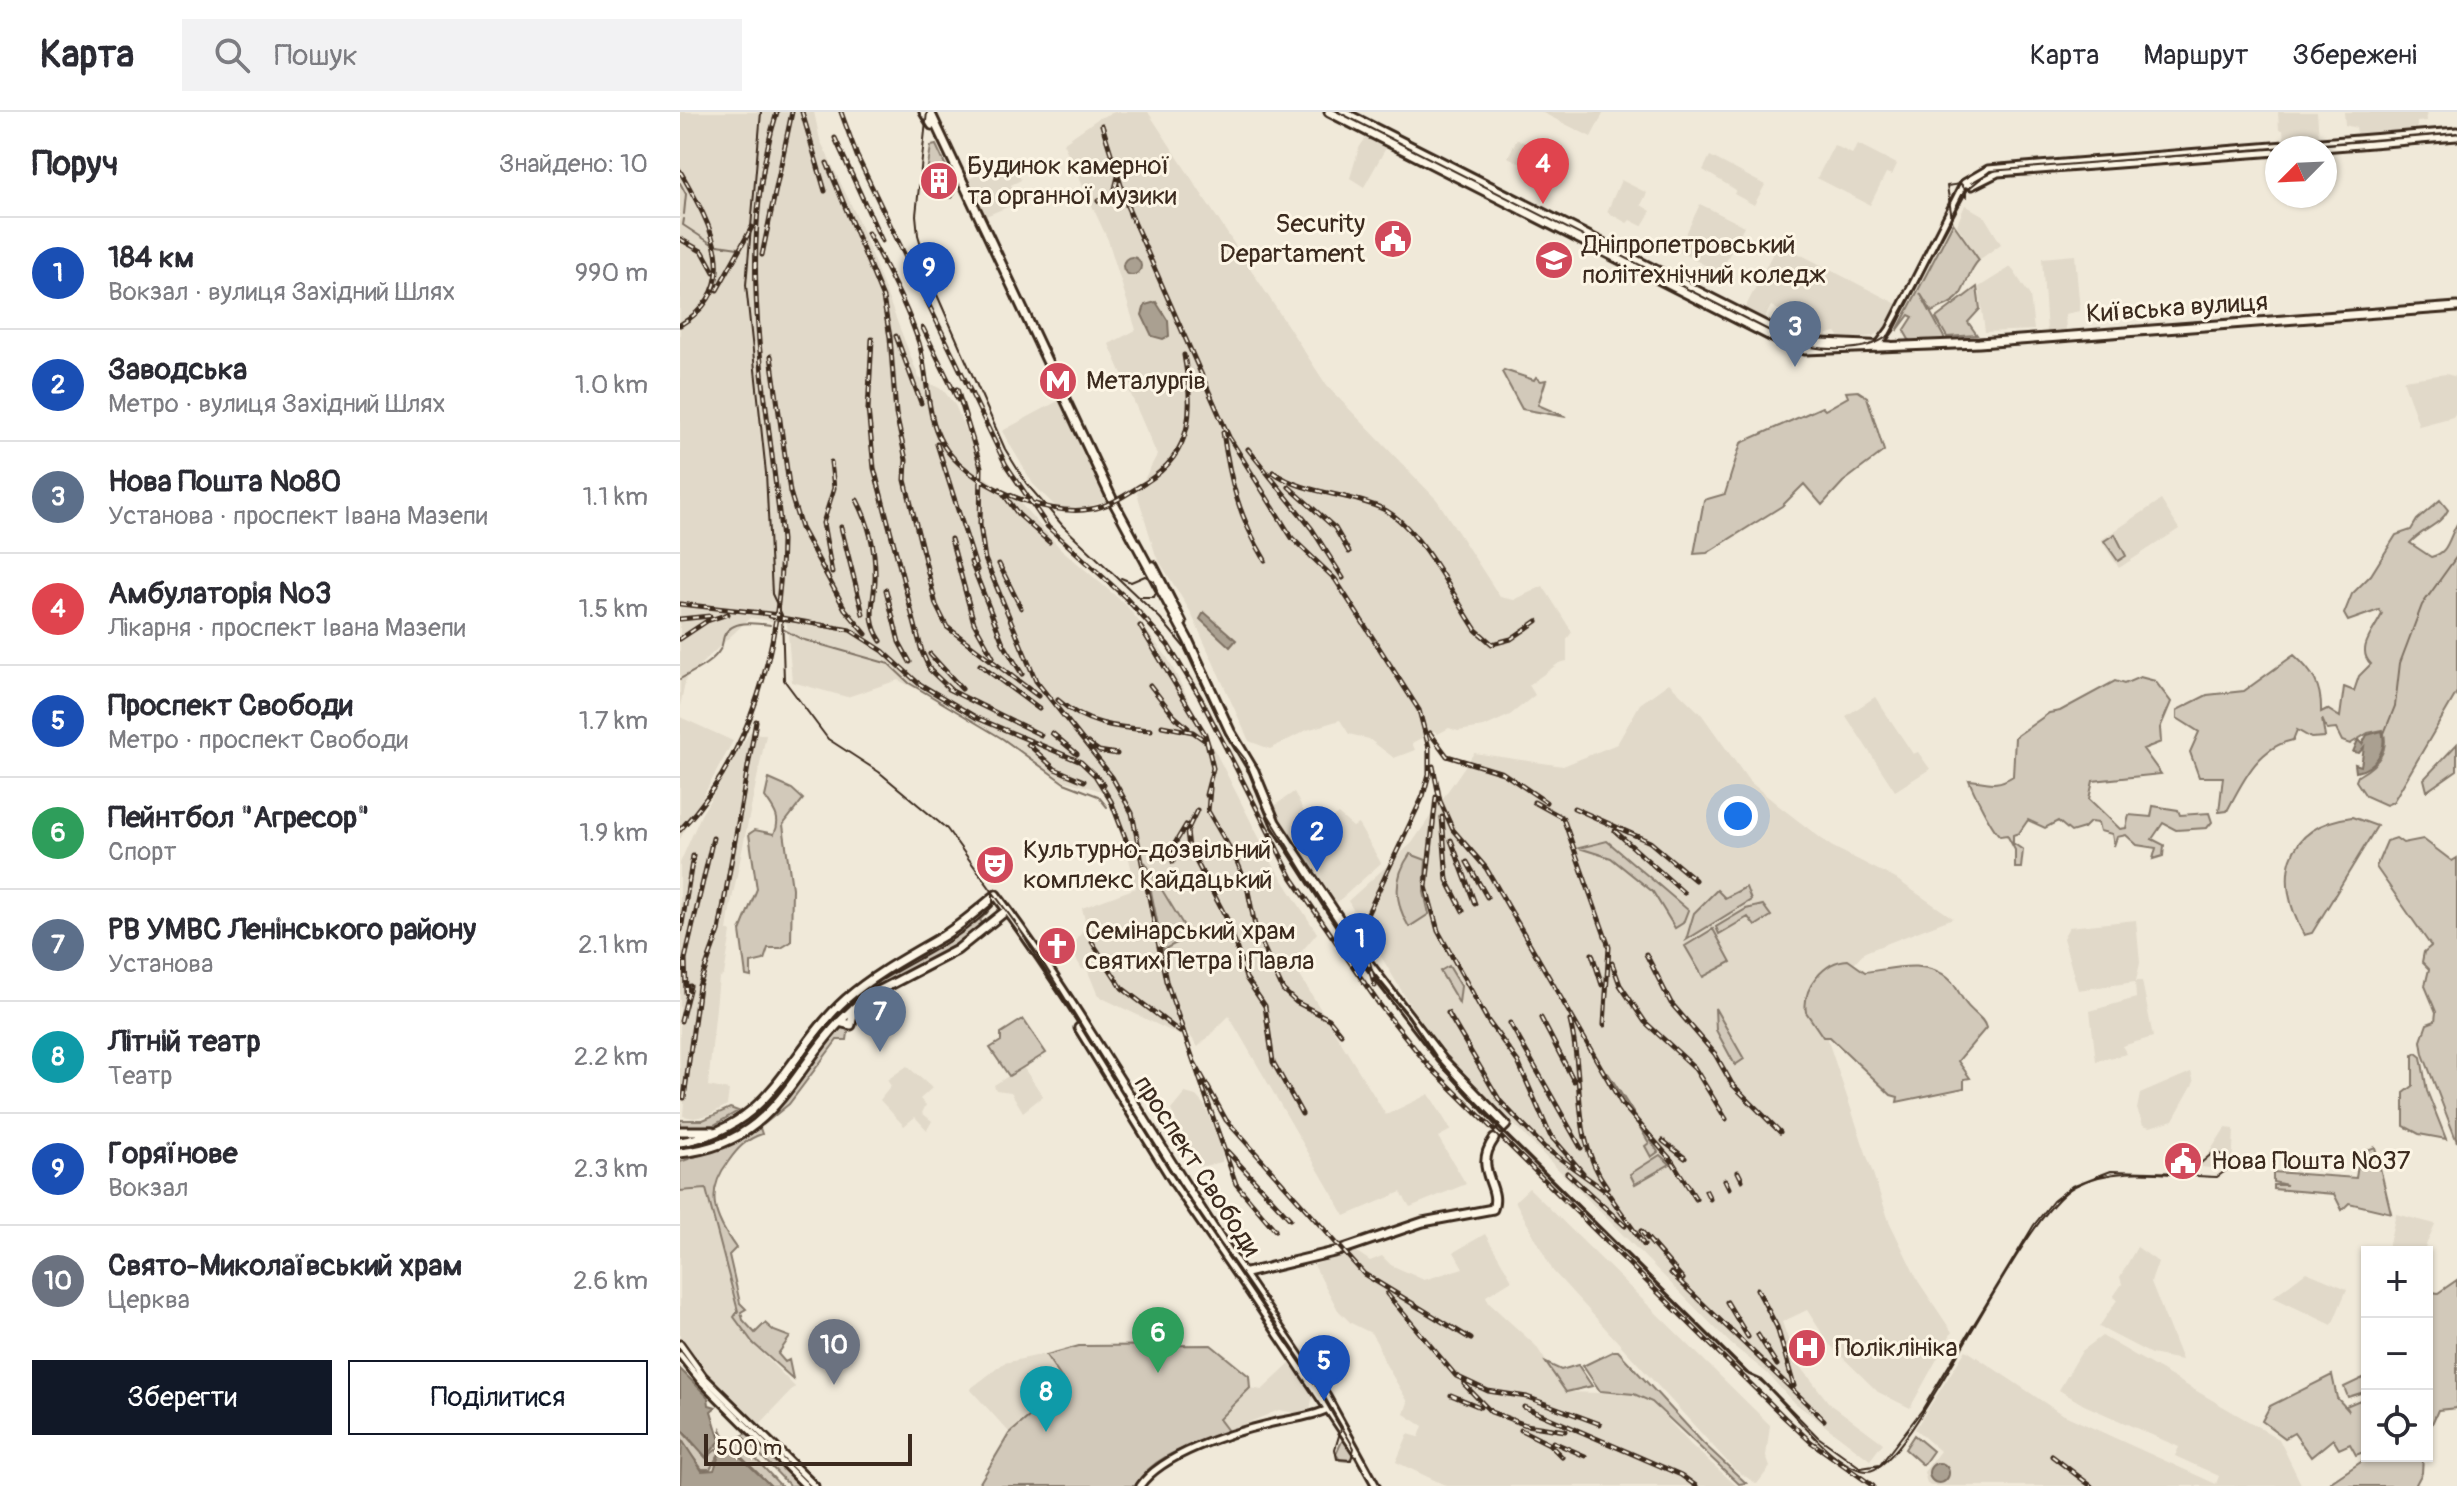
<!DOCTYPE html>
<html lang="uk">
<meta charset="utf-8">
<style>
body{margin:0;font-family:Pangolin,sans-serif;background:#f2f2f3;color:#2b2b33}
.controls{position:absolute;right:24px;bottom:24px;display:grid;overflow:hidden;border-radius:0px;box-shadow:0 2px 6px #0004}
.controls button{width:72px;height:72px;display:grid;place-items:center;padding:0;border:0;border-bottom:2px solid #e1e1e2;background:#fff;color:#2b2b33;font:40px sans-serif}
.compass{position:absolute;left:1585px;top:24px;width:72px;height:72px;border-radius:50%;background:#fff;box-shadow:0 2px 6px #0004;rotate:246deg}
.scale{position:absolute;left:24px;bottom:20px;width:208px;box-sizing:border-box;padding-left:8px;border:4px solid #3b2a1e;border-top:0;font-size:22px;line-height:28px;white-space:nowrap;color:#3b2a1e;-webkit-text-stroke:6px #fcf5e5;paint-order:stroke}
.you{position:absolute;left:1058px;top:704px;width:28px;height:28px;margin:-20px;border:6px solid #fff;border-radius:50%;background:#1a73e8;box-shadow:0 0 0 12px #1a73e833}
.badge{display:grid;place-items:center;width:52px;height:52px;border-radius:50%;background:#111827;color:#fff;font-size:26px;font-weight:700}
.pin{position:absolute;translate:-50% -66px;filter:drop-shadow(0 2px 4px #0008)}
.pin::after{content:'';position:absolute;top:42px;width:28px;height:24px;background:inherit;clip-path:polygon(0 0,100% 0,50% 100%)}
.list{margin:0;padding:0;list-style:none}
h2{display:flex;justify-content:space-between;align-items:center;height:104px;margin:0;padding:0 32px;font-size:34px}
h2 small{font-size:26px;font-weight:400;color:#7c7c81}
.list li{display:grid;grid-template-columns:52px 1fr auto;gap:24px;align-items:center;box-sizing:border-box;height:112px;padding:0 32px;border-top:2px solid #e1e1e2}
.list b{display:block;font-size:30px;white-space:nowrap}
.list p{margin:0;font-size:26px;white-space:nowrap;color:#7c7c81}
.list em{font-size:26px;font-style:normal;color:#7c7c81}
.actions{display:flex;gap:16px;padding:24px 32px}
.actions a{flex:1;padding:18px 0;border:2px solid #111827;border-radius:0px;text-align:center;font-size:28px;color:#111827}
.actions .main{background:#111827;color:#fff}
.icon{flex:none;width:44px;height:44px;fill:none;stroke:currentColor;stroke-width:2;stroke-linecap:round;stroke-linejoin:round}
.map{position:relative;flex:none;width:1777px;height:1374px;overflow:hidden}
header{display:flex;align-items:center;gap:48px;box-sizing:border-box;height:112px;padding:0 40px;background:#fff;border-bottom:2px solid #e1e1e2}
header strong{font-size:38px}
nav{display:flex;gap:44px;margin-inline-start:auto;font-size:28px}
.search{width:560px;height:72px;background:#f2f2f3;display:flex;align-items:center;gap:20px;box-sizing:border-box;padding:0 28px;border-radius:0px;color:#7c7c81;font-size:30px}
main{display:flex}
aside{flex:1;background:#fff}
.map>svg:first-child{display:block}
.built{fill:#e1d9c9}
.green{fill:#d2c9ba;stroke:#867a6c;stroke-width:2}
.water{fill:#aaa091;stroke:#7e7163;stroke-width:2}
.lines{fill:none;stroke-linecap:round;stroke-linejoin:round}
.stream{stroke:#7e7163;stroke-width:2}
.secondary-casing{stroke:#3b2a1e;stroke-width:11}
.trunk-casing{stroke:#3b2a1e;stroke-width:13}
.secondary{stroke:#fcf5e5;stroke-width:5}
.trunk{stroke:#fcf5e5;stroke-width:7}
.tram{stroke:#3b2a1e;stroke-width:2}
.rail-casing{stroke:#3b2a1e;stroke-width:5}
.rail{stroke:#fcf5e5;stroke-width:2;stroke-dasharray:6;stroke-linecap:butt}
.labels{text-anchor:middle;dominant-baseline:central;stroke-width:6;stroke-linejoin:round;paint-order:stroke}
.poi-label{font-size:26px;fill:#3b2a1e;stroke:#fcf5e5;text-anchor:start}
.street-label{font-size:26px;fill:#3b2a1e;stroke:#fcf5e5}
</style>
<header>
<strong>Карта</strong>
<div class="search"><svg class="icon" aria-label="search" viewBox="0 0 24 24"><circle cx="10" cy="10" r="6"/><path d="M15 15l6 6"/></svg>Пошук</div>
<nav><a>Карта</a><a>Маршрут</a><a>Збережені</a></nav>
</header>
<main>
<aside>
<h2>Поруч<small>Знайдено: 10</small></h2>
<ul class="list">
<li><span class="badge" style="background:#1a4fb4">1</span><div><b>184 км</b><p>Вокзал · вулиця Західний Шлях</p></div><em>990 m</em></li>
<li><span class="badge" style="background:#1a4fb4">2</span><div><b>Заводська</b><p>Метро · вулиця Західний Шлях</p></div><em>1.0 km</em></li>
<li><span class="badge" style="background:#5c6f8a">3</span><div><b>Нова Пошта №80</b><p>Установа · проспект Івана Мазепи</p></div><em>1.1 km</em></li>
<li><span class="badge" style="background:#e0444e">4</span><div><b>Амбулаторія №3</b><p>Лікарня · проспект Івана Мазепи</p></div><em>1.5 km</em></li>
<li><span class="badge" style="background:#1a4fb4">5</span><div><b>Проспект Свободи</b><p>Метро · проспект Свободи</p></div><em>1.7 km</em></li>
<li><span class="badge" style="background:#2e9e5b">6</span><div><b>Пейнтбол &quot;Агресор&quot;</b><p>Спорт</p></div><em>1.9 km</em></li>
<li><span class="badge" style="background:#5c6f8a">7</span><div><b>РВ УМВС Ленінського району</b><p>Установа</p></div><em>2.1 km</em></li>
<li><span class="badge" style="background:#0f9aa8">8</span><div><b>Лiтнiй театр</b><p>Театр</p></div><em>2.2 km</em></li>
<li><span class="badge" style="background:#1a4fb4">9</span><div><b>Горяїнове</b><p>Вокзал</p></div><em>2.3 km</em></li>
<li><span class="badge" style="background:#6b7280">10</span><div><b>Свято-Миколаївський храм</b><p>Церква</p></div><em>2.6 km</em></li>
</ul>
<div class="actions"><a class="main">Зберегти</a><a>Поділитися</a></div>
</aside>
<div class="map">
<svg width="1777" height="1374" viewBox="0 0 1777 1374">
<rect width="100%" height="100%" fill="#f0e9d9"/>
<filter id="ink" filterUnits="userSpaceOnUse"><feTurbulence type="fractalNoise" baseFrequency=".0125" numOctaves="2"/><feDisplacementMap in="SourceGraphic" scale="16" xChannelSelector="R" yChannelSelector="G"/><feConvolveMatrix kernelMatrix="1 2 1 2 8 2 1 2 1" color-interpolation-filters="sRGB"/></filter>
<g filter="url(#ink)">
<!-- built -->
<path class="built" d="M 0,0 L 134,0 L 140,28 L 176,103 L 239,266 L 263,278 L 275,293 L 296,340 L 301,362 L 341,392 L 380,436 L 446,493 L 487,545 L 592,751 L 637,821 L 612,851 L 706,1003 L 749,982 L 771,1018 L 758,1025 L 786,1072 L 730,1095 L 721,1080 L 665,1104 L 549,904 L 518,935 L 507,919 L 501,924 L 418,884 L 407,857 L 402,857 L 391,838 L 406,813 L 402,796 L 456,776 L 441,714 L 422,679 L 382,668 L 273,595 L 218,568 L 167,585 L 112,570 L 107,511 L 70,506 L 6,566 L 0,594 Z
M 435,0 L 468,0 L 647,274 L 757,388 L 820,485 L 834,488 L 863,474 L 892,520 L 887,527 L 887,549 L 879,551 L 849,573 L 855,583 L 830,603 L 804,615 L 778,619 L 769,616 L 758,622 L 754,619 L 732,631 L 735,638 L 714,646 L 689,627 L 669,622 L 660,608 L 627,618 L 590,637 L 569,629 L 510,499 L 476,444 L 457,381 L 477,343 L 429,232 L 456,218 L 428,128 L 383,31 L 419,6 Z
M 861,0 L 924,0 L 911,25 Z
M 1598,0 L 1637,0 L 1639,25 L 1604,28 L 1603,18 L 1599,18 Z
M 1664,0 L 1746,0 L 1747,9 L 1737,10 L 1737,18 L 1677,22 L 1676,16 L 1665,13 Z
M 687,24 L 707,34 L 684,75 L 670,66 L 679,36 Z
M 837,27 L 862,39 L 853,58 L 828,45 Z
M 1178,32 L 1217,52 L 1212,63 L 1206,61 L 1190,93 L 1137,66 L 1154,33 L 1172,42 Z
M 1030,44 L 1085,73 L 1074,93 L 1054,82 L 1056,78 L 1023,58 Z
M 333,47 L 341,68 L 331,73 L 339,90 L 306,104 L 289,67 Z
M 941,68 L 967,81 L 961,93 L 971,99 L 962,114 L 950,108 L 947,111 L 927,100 Z
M 1020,92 L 1064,114 L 1040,161 L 998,139 Z
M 1285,93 L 1304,104 L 1321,132 L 1299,148 L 1277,113 Z
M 1098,131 L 1217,192 L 1205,217 L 1193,224 L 1162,228 L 1156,220 L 1147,222 L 1146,226 L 1130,225 L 1114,206 L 1091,194 L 1084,207 L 1064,198 Z
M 1395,143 L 1400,199 L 1385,202 L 1386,218 L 1367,220 L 1362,146 Z
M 1331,155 L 1350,184 L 1354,218 L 1305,220 L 1299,175 Z
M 1766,262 L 1777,265 L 1777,299 L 1773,305 L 1739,314 L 1723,268 Z
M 380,288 L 417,362 L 430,389 L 393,398 L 375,394 L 353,372 L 322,319 Z
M 1481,388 L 1499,417 L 1439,456 L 1421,428 Z
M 989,571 L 1022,603 L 1069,669 L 1099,694 L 1151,734 L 1216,767 L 1273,806 L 1185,840 L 1149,880 L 1145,920 L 1209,1109 L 1238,1169 L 1272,1220 L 1230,1296 L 1198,1280 L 1149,1232 L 1127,1198 L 1102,1210 L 1115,1247 L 1149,1291 L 1203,1331 L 1190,1348 L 1110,1287 L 1087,1261 L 1051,1232 L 775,953 L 733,898 L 668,789 L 732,731 L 794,641 L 883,654 L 937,632 L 960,592 Z
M 1195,585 L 1233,642 L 1238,640 L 1250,657 L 1215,679 L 1166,604 Z
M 0,605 L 53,629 L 0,727 Z
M 70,620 L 86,623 L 50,797 L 47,818 L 51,820 L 44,863 L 39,866 L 28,974 L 49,978 L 47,993 L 29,1003 L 14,1006 L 3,1004 L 4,990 L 0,988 L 0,751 L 21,703 Z
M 614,680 L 627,706 L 643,700 L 649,708 L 658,702 L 673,715 L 678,712 L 701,751 L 653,794 L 591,696 Z
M 1456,808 L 1460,851 L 1456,869 L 1462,869 L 1473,925 L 1442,934 L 1447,942 L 1416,949 L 1410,899 L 1456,886 L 1455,870 L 1398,878 L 1383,826 L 1389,815 Z
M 227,954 L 252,976 L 240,987 L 246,993 L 242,1001 L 252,1009 L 247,1018 L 235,1005 L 224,1014 L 200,988 L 211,974 L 207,968 Z
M 343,955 L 363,984 L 343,1000 L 331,980 L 316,978 L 314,973 Z
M 1511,960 L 1514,970 L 1493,1008 L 1470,1015 L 1463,1013 L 1457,997 L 1460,982 Z
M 505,981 L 516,984 L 525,994 L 543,1040 L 542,1050 L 519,1055 L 491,998 Z
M 1545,1016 L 1554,1017 L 1552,1058 L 1520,1055 Z
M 0,1075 L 26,1076 L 58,1199 L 53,1205 L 70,1222 L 72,1231 L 115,1275 L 78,1314 L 16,1251 L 0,1225 Z
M 849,1076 L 1090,1313 L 1086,1344 L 1090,1355 L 1077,1372 L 1054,1357 L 873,1159 L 835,1089 Z
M 1716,1102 L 1755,1112 L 1743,1140 L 1707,1140 Z
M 805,1122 L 832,1168 L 806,1184 L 809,1191 L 856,1234 L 886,1280 L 954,1282 L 972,1290 L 1011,1333 L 1057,1374 L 767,1374 L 716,1350 L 728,1322 L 739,1325 L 743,1314 L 724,1302 L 728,1290 L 705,1251 L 697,1231 L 691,1221 L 671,1211 L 658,1198 L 634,1153 L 674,1138 L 690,1149 L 702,1144 L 711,1153 L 744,1168 L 783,1156 L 774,1140 Z
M 1457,1135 L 1478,1150 L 1471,1170 L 1502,1248 L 1471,1242 L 1419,1215 L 1437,1188 L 1433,1185 L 1442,1172 L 1440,1165 Z
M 1626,1160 L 1667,1177 L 1652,1213 L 1593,1185 Z
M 1422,1224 L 1599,1327 L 1622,1374 L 1250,1374 L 1247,1371 L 1244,1360 L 1260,1339 L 1235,1317 L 1286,1238 L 1380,1301 L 1536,1372 L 1539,1364 L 1495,1344 L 1499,1335 L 1404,1293 L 1379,1278 L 1402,1239 Z
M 365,1242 L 385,1273 L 329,1320 L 290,1277 L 324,1251 Z
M 611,1251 L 633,1283 L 630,1298 L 616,1301 L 599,1298 L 548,1319 L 539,1307 L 570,1276 L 582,1278 Z"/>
<!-- green -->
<path class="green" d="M 256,33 L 276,76 L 272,86 L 264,85 L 271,75 L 262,54 L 252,56 L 246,67 L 251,34 Z
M 1273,111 L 1299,148 C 1288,159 1288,171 1280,183 C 1274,192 1262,194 1252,200 L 1240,181 L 1266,229 L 1231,231 L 1224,219 L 1233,205 L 1229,203 L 1217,219 Z
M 1297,175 L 1300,197 L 1288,210 L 1297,223 L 1267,225 L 1256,206 Z
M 824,258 L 854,268 L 856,265 L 861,269 L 866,268 L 858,293 L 886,305 L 842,297 L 822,260 Z
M 1178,279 L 1187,285 L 1204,339 L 1163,370 L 1142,393 L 1124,372 L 1102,394 L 1027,441 L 1014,442 L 1024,388 L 1045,382 L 1061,331 L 1142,295 L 1145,298 L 1168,285 L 1166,280 Z
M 1760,388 L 1768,398 C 1761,413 1742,417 1730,431 L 1751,445 C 1769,441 1768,427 1777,412 L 1777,580 L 1713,690 L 1706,693 L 1686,684 L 1676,669 L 1678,664 C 1696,654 1710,639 1703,618 L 1688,621 L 1670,632 L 1662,629 L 1656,617 L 1647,618 L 1642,607 L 1645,625 L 1631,626 L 1617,618 L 1613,628 C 1578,635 1563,669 1547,699 L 1539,700 L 1543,665 L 1519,665 L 1510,640 L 1519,620 L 1497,606 L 1497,598 L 1527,583 L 1564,579 L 1614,543 C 1633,560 1642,574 1641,600 L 1647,597 L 1660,605 L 1664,575 L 1674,579 L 1679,564 L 1691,552 C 1675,537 1695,518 1702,502 L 1699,498 L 1668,509 L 1664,502 L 1672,482 L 1691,463 L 1716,423 L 1731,418 L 1737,408 Z
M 1435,422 L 1446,444 L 1438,449 L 1424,429 Z
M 1460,565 L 1475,569 L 1491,590 L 1480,616 L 1481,630 L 1463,637 L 1481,662 L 1413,669 L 1409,687 L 1440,717 L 1446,716 L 1449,703 L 1471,705 L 1473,694 L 1498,698 L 1500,703 L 1529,701 L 1532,710 L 1527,716 L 1496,718 L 1483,711 L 1472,727 L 1484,733 L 1483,744 L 1473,747 L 1476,736 L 1457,733 L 1446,723 L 1437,725 L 1434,734 L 1432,722 L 1420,719 L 1418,711 L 1410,710 L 1404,716 L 1391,720 L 1378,709 L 1365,716 L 1348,708 L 1339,721 L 1333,723 L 1333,731 L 1343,738 L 1341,756 L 1335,756 L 1335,738 L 1327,723 L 1320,724 C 1312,717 1293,679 1289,668 C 1306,669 1315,676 1333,664 L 1335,625 L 1369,601 L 1380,599 L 1435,569 L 1444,572 Z
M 1777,632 L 1777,658 L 1747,679 L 1744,667 Z
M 89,667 L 112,677 L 123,687 L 103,713 L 112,776 L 111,830 L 101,836 L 88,836 L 84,848 L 71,851 L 71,865 L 66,864 L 60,819 L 77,777 L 69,722 L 75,718 L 94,722 C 102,707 94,698 85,685 Z
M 1672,705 L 1697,714 L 1632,821 L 1624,823 C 1594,768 1603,714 1672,705 Z
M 1716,726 L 1723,731 L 1743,727 L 1772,749 L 1777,746 L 1777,1030 L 1743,942 L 1741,929 L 1747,912 L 1755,909 L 1756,900 L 1745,874 L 1749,857 L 1742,850 L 1744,840 L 1751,834 L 1696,755 L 1707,729 Z
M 927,729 L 1008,798 L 1003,811 L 995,816 L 973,780 L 931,746 L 899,736 Z
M 730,742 L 746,748 L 744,780 L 749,802 L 729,815 C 714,790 713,766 730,742 Z
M 465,750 L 510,824 L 483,838 Z
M 1066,775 L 1071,788 L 1006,828 L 1014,801 L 1037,778 L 1045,786 Z
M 1083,793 L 1091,804 L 1075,814 L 1068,805 L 1039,822 L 1036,815 L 1066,797 Z
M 308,800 L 300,808 L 303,812 L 282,829 L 242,852 L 243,855 L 186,880 L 199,871 L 198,869 L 186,875 L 236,841 L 239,846 L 271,828 Z
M 1033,817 L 1051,850 L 1023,865 L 1005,834 Z
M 1168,848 L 1185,860 C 1211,857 1247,846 1269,867 C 1277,874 1280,885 1287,893 C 1293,901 1304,906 1306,916 L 1278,949 L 1290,966 L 1284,967 L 1284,976 L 1217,990 L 1218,985 L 1211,983 L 1150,925 L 1143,925 L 1126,900 C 1122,876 1144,849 1168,848 Z
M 769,854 L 781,874 L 779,891 L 760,859 Z
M 1035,896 L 1064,947 L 1055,953 L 1036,918 Z
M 343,907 L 366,941 L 329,964 L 310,936 L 321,929 L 321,921 Z
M 161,913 L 169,915 L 167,928 L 157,928 L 109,992 L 83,1013 L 111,981 Z
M 140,921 L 145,925 C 120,959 97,995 60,1018 L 72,1007 L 70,1005 L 57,1012 L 98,978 Z
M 1736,941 L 1741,945 L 1747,979 L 1766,1027 L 1739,1022 L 1724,1014 L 1724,981 L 1733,974 L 1733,943 Z
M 928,961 L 978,1040 L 971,1045 L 965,1034 L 969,1031 Z
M 50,996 L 58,999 L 34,1013 L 0,1016 L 0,1008 L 23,1008 Z
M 80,1016 L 82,1022 C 66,1027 57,1037 48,1050 C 24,1081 35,1107 56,1136 L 49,1143 L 60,1191 L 66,1197 L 61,1200 L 63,1208 L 75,1221 L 85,1211 L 94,1219 L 110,1225 L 98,1242 L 105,1250 L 109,1248 L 113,1267 L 73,1231 L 54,1205 L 58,1199 L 26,1077 L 0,1079 L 0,1050 L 45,1034 Z
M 1695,1035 L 1711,1101 L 1669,1091 L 1662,1098 L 1654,1082 L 1593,1077 L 1593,1073 L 1607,1073 L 1593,1070 L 1593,1060 L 1676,1066 L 1680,1041 Z
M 980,1043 L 990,1052 L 955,1072 L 950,1062 Z
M 1777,1168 L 1777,1296 L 1758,1298 L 1747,1323 L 1747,1179 L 1758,1181 Z
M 531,1233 L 569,1264 L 570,1276 L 539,1307 L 548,1319 C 517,1332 472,1342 455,1374 L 298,1374 L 329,1322 L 386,1273 L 366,1243 L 399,1234 Z
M 934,1239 L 938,1239 L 1023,1331 L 1066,1371 L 1059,1372 L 972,1290 L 954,1282 L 920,1279 L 903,1254 Z
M 866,1251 L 881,1258 L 898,1253 L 912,1274 L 886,1280 Z
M 1652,1263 L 1657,1286 L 1669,1299 L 1666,1294 L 1687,1285 L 1687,1335 L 1683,1330 L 1686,1339 L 1676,1343 L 1670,1332 L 1659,1337 L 1653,1327 L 1631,1345 L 1614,1321 L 1605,1326 L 1582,1309 L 1590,1294 Z
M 1687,1264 L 1687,1279 L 1668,1285 L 1664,1275 Z
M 0,1317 L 26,1346 L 38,1336 L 41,1317 L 46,1327 L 59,1329 L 101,1374 L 91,1374 L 49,1333 L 40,1340 L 30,1357 L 22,1357 L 0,1328 Z
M 69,1320 L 124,1374 L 110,1374 L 62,1324 Z
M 1234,1323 L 1253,1339 L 1243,1353 L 1225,1337 Z
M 663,1327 L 674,1343 L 668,1349 L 660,1348 L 656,1342 Z
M 1690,1344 L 1743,1344 L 1742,1361 L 1735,1374 L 1645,1374 Z"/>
<!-- water -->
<path class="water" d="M443 154a9 9 0 1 1 18 0a9 9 0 1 1-18 0Z
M 476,190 L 488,209 L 489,224 L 483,227 L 472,224 L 462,203 L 465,193 Z
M 524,500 L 556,528 L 550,535 L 520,507 Z
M 1702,619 C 1708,638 1694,657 1676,660 L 1675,652 L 1681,654 L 1684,635 L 1679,641 L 1673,640 L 1678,628 L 1682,632 L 1687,623 Z
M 0,1257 L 28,1285 L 29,1293 L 36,1295 L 31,1299 L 40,1329 L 26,1345 L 0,1316 Z
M 2,1328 L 22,1359 L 34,1358 L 40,1340 L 49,1334 L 91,1374 L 0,1374 Z
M1249 1361a10 10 0 1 1 20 0a10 10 0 1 1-20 0Z"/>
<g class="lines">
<!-- stream -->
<path class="stream" d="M 0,71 L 6,82 L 4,102
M 4,107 L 3,113 L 32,132
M 38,133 L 58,136
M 103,517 L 121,527 L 209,552 L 229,571 L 323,627 L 384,671 L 418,684 L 427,695
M 0,567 C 14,559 33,551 41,536 C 42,534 43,527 44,524 C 51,507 76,511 90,513
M 1703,624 L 1715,594 L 1720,551 L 1742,493 L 1777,444"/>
<!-- secondary casing -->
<g class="secondary-casing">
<path id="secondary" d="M 1643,36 L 1777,25
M 1284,71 L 1292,74 L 1318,61 L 1597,40
M 1196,236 L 1210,217 L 1284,71 L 1308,57 L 1777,19
M 563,1161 L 646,1283 L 696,1374
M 558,1163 L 677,1341
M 0,1232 L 23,1264 L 135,1374
M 0,1243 L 20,1268 L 126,1374
M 460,1374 C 482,1342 550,1321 588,1312 C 607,1307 630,1306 648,1297"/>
</g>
<!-- trunk casing -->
<g class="trunk-casing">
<path id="trunk" d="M 244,0 L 252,13
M 250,0 L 433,389 L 508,528 L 550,619 L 574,659 L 595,710 L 689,852 L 762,947 L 826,1013 L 822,1017
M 649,0 L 1106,232 L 1125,238 L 1299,231 L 1777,195
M 663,0 L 1118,230 L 1210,234
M 473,454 L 502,511
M 159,910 L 171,913 L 174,896
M 399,916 L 496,1073 L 558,1163 L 658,1139 L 743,1110 L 813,1097 C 822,1074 792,1058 814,1027
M 0,1019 L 32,1019
M 0,1030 C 94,1015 107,940 166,887 C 196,861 229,844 263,824 C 282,812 299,797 316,783 C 406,903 478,1037 563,1161
M 0,1041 C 101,1031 111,952 174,896 L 189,884 L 277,838 L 327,798"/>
</g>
<!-- secondary -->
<use href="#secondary" class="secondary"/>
<!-- trunk -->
<use href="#trunk" class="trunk"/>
<!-- tram -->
<path class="tram" d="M 81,0 L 66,173 L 86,361 L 92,482 L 102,503 L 104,568 L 148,627 L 199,660 L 267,717 L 357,841 L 499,1071 L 636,1270 L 674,1336 L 671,1348 L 657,1347 L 655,1337 L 661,1317 L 637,1275 L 498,1072 L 334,808
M 247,0 L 236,103 L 238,123 L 254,176 L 325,337 L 346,371 L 383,414 L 480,506 L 504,535 L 546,623 L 565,647 L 593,717 L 663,826 L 728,905 L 761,953 L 814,1012 L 1066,1261 C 1071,1265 1077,1265 1081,1269 C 1107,1291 1151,1355 1186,1359 C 1230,1364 1338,1103 1395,1074 C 1440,1051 1489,1064 1537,1065 L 1548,1057 L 1546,1044 L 1534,1040 L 1509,1061 L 1431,1059 L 1392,1074 L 1373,1089 L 1354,1113 L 1242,1298 L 1200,1353 L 1181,1356 L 1138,1325 L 1082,1268 L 1069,1262 L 815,1011 L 758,947 L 729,904 L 664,825 L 582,693
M 658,0 L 1108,228 C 1135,240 1186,242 1209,223 L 1288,77 L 1310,59 L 1777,21
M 1272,107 L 1267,74 L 1281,72 L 1286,78 L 1286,85
M 441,466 L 451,470 L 465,464 L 474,469 L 477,478 L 474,485 L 458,485
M 0,1035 C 102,1019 106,944 172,889 C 217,852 271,838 313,794 L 313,780"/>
<!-- rail casing -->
<g class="rail-casing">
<path id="rail" d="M 122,0 L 145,79
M 161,0 L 177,44 L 326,353 L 368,415 L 445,485 L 488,533 L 520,585 L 612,766 L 699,892 L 748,953 L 1105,1306 L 1131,1330 L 1193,1374
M 422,13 L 451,105
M 155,26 L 202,129
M 147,51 L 203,186 L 210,225 L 216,302 L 226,348 L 225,368 L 256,493 L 267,515 L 358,584
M 0,59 C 29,110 67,173 0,213
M 418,89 L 434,81 L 439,60
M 447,94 L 549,325 L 612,426 L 655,467 L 739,598 L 749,636 L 749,662 L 743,684 L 686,805 L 684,835 L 695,874
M 188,121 C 206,157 227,193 239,231 C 249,264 245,301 262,331 C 285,371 366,406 411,397 C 431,394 448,381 465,371 C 516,339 513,295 504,243
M 0,127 L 23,140 L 34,160
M 82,143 L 112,0
M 37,178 L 72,115
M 243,216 L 278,288
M 216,224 L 241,291
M 192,227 L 188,297 L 194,356 L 242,540 L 250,558 L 272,579
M 91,244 L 110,380 L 121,416 L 165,497 L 186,522
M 277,277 L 301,355 L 300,413 L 305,447 L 356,569 L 432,665 L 452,701 L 486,869 L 514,950
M 543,320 C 550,369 559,405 585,448
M 257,332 L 297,458
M 568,337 L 632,417 L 663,466
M 151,350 L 154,376 L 143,411 L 152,461
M 593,360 C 625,383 667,380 703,397 C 740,415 773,484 796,518 L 812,532 L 831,527 L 857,509
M 609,375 L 655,416 L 669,440
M 320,377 L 338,402 L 369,430
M 177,388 C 190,413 196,439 195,468 C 194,492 186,507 201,529
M 161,415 L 183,502
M 271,427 L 294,511 L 313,545
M 291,450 L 323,531 L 342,562
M 319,452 L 341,496
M 206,478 L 219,530 L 230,550
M 0,492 L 99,503
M 90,504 L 170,518 L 203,539 L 238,571 L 297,606 L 401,650 L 424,672
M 0,507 L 30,504
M 460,514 L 525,622 L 530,639
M 0,527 L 27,509 L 48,502
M 250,542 L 282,577
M 300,553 L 359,597
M 470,573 L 494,604 L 508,616
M 268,577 L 361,623
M 378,588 C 405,612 436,616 471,618
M 482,614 L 513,620 L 527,630 L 533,656 L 526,683
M 372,621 L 397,642
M 750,621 L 767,644 L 823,661 L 866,690
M 408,631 L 419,639 L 437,642
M 348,632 L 375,657 L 404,669
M 753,654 L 760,689 L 773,718 L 806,756 L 942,992 L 992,1049 L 1016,1087
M 416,665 L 431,689 L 451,741
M 530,676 L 528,699 L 556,747 L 567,774 L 576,819 L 603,878 L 616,890 L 649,907 L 661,922
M 756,685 L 746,775 L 758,819 L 808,909 L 838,950 L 870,1023 L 903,1061
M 854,690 L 883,706 L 929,835 L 924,913
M 894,696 L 970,730 L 1015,768
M 517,698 L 507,719 L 509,736 L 548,809 L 566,866 L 585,894 L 593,950 L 622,1002
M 762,705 L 767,768 L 783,799
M 0,718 C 73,641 101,532 102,428 C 88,286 53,140 97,0
M 935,719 L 1004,781
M 771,728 L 795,792
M 493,750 L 494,733 L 506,713
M 787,750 L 807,785
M 1,818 L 13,744
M 412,830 L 442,876 L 500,920
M 912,842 L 922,873
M 966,842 L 991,891 L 1035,942 L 1052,972 L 1100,1020
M 932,851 L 940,873 L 965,910 L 1014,955 L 1046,1007
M 6,881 L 5,847 L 33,726
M 768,901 L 820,989 L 864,1035 L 927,1080 L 964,1133
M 861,906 L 894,969
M 1,909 L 10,874
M 890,909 C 905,966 890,1024 927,1075
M 830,911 L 901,1036
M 4,986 L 19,874 L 39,819 L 76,609
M 983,1029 L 1005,1046
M 548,1040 L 610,1107
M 1058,1060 L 1062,1068
M 887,1061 L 945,1114
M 1045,1068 L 1049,1076
M 1026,1079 L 1030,1087
M 595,1118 L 556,1072 L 514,950 L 546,1008 L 684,1162 L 791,1227
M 961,1119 L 1003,1167
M 991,1161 L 1144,1308
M 1077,1177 L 1097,1215 L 1114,1274
M 707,1182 L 776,1264 L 808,1279 L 847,1285 L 920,1312
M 1047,1190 L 1068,1225
M 1078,1223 L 1097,1253
M 784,1272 L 811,1300 L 846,1313 L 885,1319
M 771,1283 L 800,1295
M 844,1295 L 1001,1363 L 1016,1374
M 841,1318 L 869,1332 L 882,1345
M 873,1330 L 905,1344
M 1372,1344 L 1411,1374"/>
</g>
<!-- rail -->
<use href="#rail" class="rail"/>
</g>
</g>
<!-- icons -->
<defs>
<g id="building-disc" transform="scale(2)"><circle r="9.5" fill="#d1495b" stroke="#fcf5e5"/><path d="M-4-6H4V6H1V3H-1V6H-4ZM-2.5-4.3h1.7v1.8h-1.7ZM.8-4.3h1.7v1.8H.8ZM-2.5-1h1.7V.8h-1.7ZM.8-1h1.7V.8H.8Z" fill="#fff"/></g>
<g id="civic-disc" transform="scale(2)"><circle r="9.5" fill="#d1495b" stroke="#fcf5e5"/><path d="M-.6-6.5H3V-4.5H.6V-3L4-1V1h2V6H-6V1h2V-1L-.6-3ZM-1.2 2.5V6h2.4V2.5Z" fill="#fff"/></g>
<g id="university-disc" transform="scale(2)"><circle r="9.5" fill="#d1495b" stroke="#fcf5e5"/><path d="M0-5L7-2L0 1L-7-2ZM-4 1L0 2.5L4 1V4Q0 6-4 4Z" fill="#fff"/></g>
<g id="metro-disc" transform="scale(2)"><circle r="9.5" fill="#d1495b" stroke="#fcf5e5"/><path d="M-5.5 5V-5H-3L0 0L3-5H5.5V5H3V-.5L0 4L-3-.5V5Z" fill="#fff"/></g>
<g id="theatre-disc" transform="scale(2)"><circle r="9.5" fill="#d1495b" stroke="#fcf5e5"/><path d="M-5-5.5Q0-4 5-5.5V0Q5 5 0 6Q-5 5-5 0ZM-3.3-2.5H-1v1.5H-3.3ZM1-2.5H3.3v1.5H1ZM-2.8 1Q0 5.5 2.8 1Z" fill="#fff"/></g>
<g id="church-disc" transform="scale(2)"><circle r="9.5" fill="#d1495b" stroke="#fcf5e5"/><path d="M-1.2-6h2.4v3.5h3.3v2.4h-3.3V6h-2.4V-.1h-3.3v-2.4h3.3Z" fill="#fff"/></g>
<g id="hospital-disc" transform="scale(2)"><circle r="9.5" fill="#d1495b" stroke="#fcf5e5"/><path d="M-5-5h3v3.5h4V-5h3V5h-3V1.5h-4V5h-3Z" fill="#fff"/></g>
</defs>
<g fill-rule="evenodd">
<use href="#building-disc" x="259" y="69"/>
<use href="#civic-disc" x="713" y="127"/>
<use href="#university-disc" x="874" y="148"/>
<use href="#metro-disc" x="378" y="269"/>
<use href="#theatre-disc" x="315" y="753"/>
<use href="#church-disc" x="377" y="834"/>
<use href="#civic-disc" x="1503" y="1049"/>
<use href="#hospital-disc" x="1127" y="1236"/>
</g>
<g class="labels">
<!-- poi labels -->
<g class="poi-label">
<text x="287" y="54">Будинок камерної<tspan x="287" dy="30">та органної музики</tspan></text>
<text x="685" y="112" text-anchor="end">Security<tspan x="685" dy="30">Departament</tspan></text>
<text x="902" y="133">Дніпропетровський<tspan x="902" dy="30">політехнічний коледж</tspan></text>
<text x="406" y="269">Металургів</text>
<text x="343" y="738">Культурно-дозвільний<tspan x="343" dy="30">комплекс Кайдацький</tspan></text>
<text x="405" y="819">Семінарський храм<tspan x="405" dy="30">святих Петра і Павла</tspan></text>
<text x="1531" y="1049">Нова Пошта №37</text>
<text x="1155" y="1236">Поліклініка</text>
</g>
<!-- street labels -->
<g class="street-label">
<text transform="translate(1497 196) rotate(-4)">Київська вулиця</text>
<text transform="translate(517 1054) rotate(57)">проспект Свободи</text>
</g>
</g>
</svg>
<div class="controls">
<button>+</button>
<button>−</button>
<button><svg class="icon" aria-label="locate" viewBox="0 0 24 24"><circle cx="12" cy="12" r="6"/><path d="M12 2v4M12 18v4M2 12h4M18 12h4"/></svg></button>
</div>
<svg class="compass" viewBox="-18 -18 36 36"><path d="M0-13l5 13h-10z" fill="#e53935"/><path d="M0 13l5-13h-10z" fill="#7c7c81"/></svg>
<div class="scale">500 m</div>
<div class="you"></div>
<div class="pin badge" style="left:680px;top:867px;background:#1a4fb4">1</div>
<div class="pin badge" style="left:637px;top:760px;background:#1a4fb4">2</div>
<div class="pin badge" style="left:1115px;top:255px;background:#5c6f8a">3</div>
<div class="pin badge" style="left:863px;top:92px;background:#e0444e">4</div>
<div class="pin badge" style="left:644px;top:1289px;background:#1a4fb4">5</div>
<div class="pin badge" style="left:478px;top:1261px;background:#2e9e5b">6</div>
<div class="pin badge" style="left:200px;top:940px;background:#5c6f8a">7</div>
<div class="pin badge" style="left:366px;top:1320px;background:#0f9aa8">8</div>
<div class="pin badge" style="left:249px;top:196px;background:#1a4fb4">9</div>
<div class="pin badge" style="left:154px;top:1273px;background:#6b7280">10</div>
</div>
</main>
